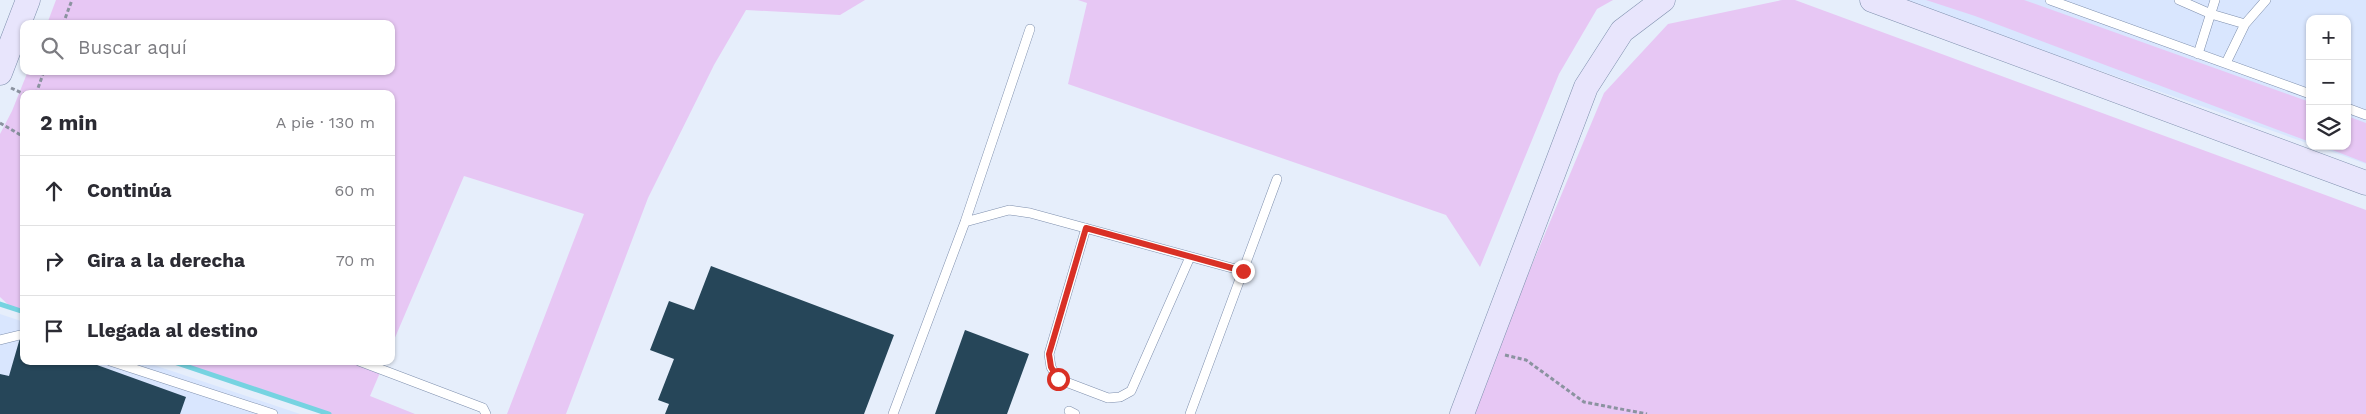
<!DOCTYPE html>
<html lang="es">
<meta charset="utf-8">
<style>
body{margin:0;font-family:"Work Sans",sans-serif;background:#f2f2f3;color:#2b2b33}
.controls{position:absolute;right:15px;top:15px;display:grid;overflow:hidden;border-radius:10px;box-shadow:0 1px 4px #0004}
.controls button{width:45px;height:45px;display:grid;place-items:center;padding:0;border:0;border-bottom:1px solid #e1e1e2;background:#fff;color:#2b2b33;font:25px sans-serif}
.stop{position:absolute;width:15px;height:15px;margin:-11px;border:4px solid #d93025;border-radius:50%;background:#fff}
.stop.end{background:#d93025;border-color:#fff;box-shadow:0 1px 5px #0008}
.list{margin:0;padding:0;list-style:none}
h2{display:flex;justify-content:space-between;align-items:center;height:65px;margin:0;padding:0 20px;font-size:21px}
h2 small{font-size:16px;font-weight:400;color:#7c7c81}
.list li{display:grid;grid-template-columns:32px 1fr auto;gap:15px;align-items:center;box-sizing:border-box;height:70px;padding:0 20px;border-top:1px solid #e1e1e2}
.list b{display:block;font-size:19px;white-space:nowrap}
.list em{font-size:16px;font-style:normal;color:#7c7c81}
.icon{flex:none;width:28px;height:28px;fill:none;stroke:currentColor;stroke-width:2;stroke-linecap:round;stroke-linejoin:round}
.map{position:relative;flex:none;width:2366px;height:414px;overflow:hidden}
.search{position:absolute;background:#fff;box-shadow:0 1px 4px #0004;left:20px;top:20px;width:375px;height:55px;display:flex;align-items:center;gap:12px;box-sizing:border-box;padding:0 18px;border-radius:10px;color:#7c7c81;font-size:19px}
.panel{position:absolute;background:#fff;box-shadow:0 1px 4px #0004;left:20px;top:90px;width:375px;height:275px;border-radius:10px}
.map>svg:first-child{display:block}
.built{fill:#d9e6fe}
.green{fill:#e7c7f4}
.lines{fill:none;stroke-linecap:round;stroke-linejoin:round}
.stream{stroke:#76d3e1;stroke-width:5}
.building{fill:#264659}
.lane-casing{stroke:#7e8fad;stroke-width:10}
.secondary-casing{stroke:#7e8fad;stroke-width:25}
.path{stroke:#8b93a0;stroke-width:3;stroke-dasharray:4 2.5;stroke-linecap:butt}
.lane{stroke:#fff;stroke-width:9}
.secondary{stroke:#e8e5fc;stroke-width:24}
.route{stroke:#d93025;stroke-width:6}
</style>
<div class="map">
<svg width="2366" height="414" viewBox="0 0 2366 414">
<rect width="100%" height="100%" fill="#e6eefb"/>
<!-- built -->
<path class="built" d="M 1897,0 L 2366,0 L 2366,164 L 2316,146 L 2347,146 L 2347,19 L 2310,19 L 2310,144 Z
M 0,314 L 24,322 L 24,361 L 142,361 L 300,414 L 0,414 Z"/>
<!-- green -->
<path class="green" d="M 56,0 L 865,0 L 840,15 L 746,10 L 714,65 L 648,198 L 566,414 L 507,414 L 584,214 L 464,176 L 391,347 L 391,94 L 24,94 L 24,313 L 14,310 L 0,297 L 0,134 L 12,111 L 28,71 L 391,71 L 391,24 L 47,24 Z
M 1078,0 L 1613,0 L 1597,9 L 1559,74 L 1480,267 L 1446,215 L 1068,84 L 1087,3 Z
M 1782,0 L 1795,0 L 2366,210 L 2366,414 L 1474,414 L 1495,353 L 1604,93 L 1668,24 Z
M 1926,0 L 2024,0 L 2310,102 L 2310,142 L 1975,16 Z
M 2347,116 L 2366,123 L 2366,163 L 2322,146 L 2347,146 Z
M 170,361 L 385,361 L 370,396 L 415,414 L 330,414 Z"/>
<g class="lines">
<!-- stream -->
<path class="stream" d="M 0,304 L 24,312
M 171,361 L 329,414"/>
</g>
<!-- building -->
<path class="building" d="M 711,266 L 894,335 L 864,414 L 665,414 L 669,404 L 658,400 L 674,359 L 650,350 L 669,301 L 694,310 Z
M 965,330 L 1029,354 L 1007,414 L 935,414 Z
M 20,338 L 24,339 L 24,361 L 86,361 L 186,397 L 180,414 L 0,414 L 0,374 L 9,376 Z"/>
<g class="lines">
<!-- lane casing -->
<g class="lane-casing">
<path id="lane" d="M 2050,0 L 2310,94
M 2179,0 L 2211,14 L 2245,24
M 2198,54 L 2215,0
M 2226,63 L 2245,24 L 2266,0
M 2347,108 L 2366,115
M 965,222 L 1009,210 L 1030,213 L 1243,271
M 1086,228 L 1049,354 L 1051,367 L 1058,379 L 1108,398 L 1120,397 L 1131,391 L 1190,257
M 0,340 L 24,334
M 110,361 L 273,414
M 359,361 L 483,408 L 486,414
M 1069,411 L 1075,414
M 893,414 L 965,222 L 1030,29
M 1190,414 L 1277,179"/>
</g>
<!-- secondary casing -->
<g class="secondary-casing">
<path id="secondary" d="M 1872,0 L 2366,183
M 0,73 L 28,0
M 1462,414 L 1586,87 L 1622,31 L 1663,0"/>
</g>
<!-- path -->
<path class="path" d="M 63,24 L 72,0
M 11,88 L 24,94
M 36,94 L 44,71
M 0,123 L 24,137
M 1505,355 L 1526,360 L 1584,402 L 1647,414"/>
<!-- lane -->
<use href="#lane" class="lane"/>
<!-- secondary -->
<use href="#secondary" class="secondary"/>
</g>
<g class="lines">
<!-- route -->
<path class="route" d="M 1058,379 L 1051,367 L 1049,354 L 1086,228 L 1243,271"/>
</g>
</svg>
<div class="controls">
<button>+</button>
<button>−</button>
<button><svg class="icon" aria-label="layers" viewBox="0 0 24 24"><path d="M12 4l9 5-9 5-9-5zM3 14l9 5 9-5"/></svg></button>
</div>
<div class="stop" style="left:1058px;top:379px"></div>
<div class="stop end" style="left:1243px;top:271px"></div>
<div class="search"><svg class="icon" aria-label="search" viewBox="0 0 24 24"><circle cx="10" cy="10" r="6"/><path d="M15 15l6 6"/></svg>Buscar aquí</div>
<section class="panel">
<h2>2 min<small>A pie · 130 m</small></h2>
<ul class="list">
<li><svg class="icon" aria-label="ahead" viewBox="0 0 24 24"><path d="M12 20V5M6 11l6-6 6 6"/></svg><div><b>Continúa</b></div><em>60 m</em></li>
<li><svg class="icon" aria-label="right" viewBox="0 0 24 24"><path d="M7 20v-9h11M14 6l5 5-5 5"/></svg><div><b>Gira a la derecha</b></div><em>70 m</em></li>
<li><svg class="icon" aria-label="arrive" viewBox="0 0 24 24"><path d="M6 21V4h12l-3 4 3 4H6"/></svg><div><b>Llegada al destino</b></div></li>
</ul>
</section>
</div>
